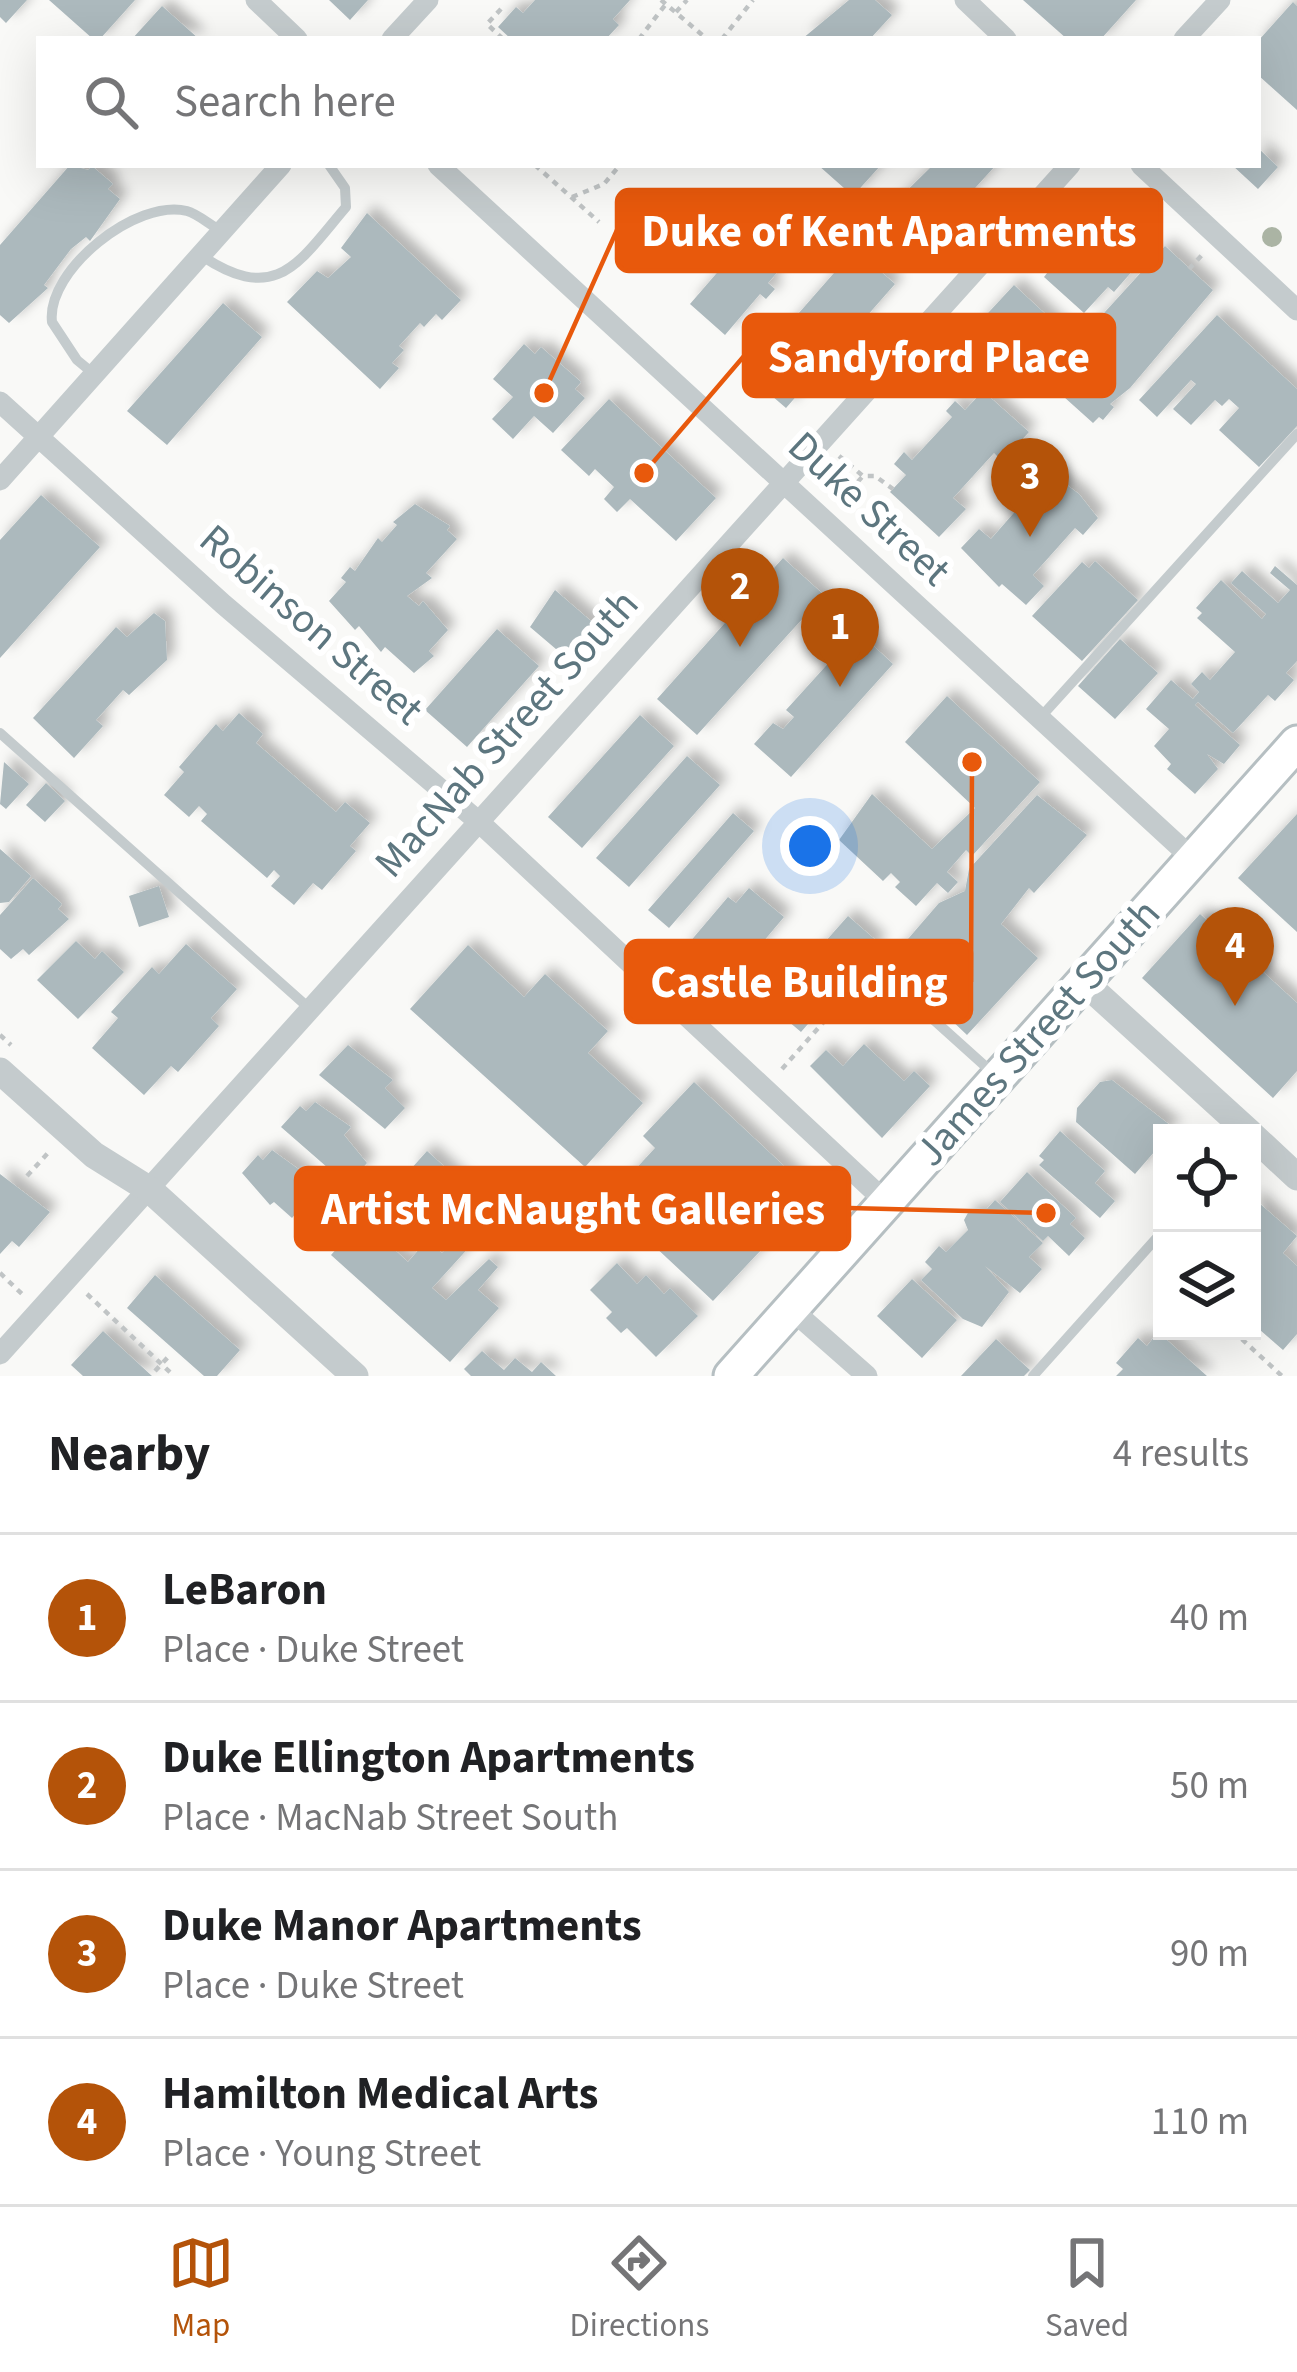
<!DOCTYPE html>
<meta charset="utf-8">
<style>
body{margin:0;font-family:"Source Sans 3",sans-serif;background:#f2f2f2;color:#202124}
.controls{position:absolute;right:36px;bottom:36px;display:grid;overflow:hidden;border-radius:0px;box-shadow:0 12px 48px #0002}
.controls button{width:108px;height:108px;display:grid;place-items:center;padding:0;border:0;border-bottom:3px solid #e0e0e0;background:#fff;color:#202124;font:60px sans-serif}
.you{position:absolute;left:810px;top:846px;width:42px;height:42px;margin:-30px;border:9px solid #fff;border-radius:50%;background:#1a73e8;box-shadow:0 0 0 18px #1a73e833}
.badge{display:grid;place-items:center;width:78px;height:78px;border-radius:50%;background:#b45309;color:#fff;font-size:39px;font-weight:700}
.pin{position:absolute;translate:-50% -99px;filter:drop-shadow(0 3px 6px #0008)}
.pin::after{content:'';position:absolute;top:63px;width:42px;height:36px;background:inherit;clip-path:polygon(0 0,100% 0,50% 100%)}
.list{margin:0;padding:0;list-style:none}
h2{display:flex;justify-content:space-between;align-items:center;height:156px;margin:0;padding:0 48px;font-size:51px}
h2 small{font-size:39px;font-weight:400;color:#757577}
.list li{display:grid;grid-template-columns:78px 1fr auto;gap:36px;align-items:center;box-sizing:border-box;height:168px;padding:0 48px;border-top:3px solid #e0e0e0}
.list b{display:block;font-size:45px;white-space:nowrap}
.list p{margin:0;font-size:39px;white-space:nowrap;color:#757577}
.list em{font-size:39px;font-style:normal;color:#757577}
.icon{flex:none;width:66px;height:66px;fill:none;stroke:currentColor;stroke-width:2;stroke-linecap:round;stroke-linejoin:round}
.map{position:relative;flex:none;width:1297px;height:1376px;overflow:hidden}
.search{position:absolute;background:#fff;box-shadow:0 12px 48px #0002;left:36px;right:36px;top:36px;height:132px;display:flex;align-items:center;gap:30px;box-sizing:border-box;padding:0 42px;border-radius:0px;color:#757577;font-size:45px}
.sheet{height:828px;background:#fff}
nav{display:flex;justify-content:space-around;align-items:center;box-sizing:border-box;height:168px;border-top:3px solid #e0e0e0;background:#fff;font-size:33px;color:#757577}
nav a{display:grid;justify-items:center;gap:6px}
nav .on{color:#b45309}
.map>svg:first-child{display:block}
.building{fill:#acb9bd;filter:url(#shadow)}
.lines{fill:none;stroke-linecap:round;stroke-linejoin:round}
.secondary-casing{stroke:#b6bfc2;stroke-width:39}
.path{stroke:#c0c4c5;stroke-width:4.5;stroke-dasharray:6 6;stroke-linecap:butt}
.service{stroke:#c4cbcd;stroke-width:10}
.minor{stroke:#c4cbcd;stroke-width:21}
.tertiary{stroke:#c4cbcd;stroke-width:27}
.secondary{stroke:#fff;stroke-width:33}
.tree{fill:#abb4a4}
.labels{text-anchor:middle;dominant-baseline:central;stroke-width:12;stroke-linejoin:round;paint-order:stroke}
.street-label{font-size:42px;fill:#5d767f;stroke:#fff}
.leader{fill:none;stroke:#e8590c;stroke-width:4.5}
.callout-dot{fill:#e8590c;stroke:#fff;stroke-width:4.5}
.callout{fill:#e8590c;stroke:#e8590c;stroke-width:4.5}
.callout-label{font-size:45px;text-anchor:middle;font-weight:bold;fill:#fff}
</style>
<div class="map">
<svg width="1297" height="1376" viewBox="0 0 1297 1376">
<defs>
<filter id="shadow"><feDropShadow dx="8" dy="-8" stdDeviation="6" flood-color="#0004"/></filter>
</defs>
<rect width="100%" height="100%" fill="#f9f9f7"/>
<!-- building -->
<path class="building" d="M 0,0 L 27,0 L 6,23 L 0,17 Z
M 49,0 L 135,0 L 100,39 L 93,39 Z
M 329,0 L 368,0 L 350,20 Z
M 535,0 L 630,0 L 613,19 L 619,25 L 606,39 L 511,39 L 498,27 L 516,7 L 523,13 Z
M 849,0 L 875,0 L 892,15 L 870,39 L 802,39 Z
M 1023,0 L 1136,0 L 1101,39 L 1067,39 Z
M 1293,2 L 1297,6 L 1297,110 L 1258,75 L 1258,41 Z
M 162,6 L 199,39 L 132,39 Z
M 1258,148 L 1278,167 L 1258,189 L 1232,165 L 1258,165 Z
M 70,165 L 88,170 L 92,166 L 113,184 L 108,189 L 120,199 L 90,241 L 86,237 L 71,249 L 44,285 L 48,288 L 9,323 L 0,315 L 0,245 Z
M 818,165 L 881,165 L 853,196 Z
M 933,165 L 996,165 L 916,253 L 878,219 Z
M 1098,207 L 1122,228 L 1130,219 L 1143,231 L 1135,239 L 1149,252 L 1114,292 L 1108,287 L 1084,313 L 1044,277 Z
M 367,213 L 461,300 L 442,320 L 436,314 L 424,327 L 420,323 L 399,346 L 404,350 L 392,363 L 399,368 L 380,389 L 287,302 L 317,271 L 328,278 L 351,257 L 341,248 Z
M 767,215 L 801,245 L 768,283 L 775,289 L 766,299 L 760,294 L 725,335 L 690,304 Z
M 1165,246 L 1213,290 L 1130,388 L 1110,404 L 1114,407 L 1103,420 L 1099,417 L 1093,423 L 1044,379 Z
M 855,249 L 895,284 L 786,408 L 751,378 L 789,334 L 784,330 Z
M 1014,285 L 1067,334 L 1029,376 L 976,326 Z
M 223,303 L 262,337 L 167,445 L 127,411 Z
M 1217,315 L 1297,389 L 1297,426 L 1259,467 L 1219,430 L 1239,408 L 1229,399 L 1222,406 L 1215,400 L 1191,425 L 1173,409 L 1196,384 L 1191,380 L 1157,417 L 1139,400 Z
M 524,344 L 535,354 L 541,347 L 581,382 L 575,389 L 585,398 L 553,433 L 534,416 L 513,439 L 492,419 L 513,397 L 493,379 Z
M 983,391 L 1029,432 L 1002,461 L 994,453 L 953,498 L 966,509 L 939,537 L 890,492 L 906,475 L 894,464 L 904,452 L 912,460 L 952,417 L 946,411 L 955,401 L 965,410 Z
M 609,399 L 716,498 L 676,541 L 630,499 L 617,512 L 604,499 L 614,487 L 595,469 L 589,476 L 561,450 Z
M 1040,465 L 1079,494 L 1098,518 L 1083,535 L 1075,528 L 1033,575 L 1044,586 L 1026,605 L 1002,584 L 999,587 L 961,548 L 979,529 L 991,539 L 1034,490 L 1025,482 Z
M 41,495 L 100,547 L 0,658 L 0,540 Z
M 415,504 L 450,526 L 447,530 L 457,539 L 426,573 L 432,578 L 407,596 L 419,606 L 423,601 L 448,630 L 429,651 L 434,656 L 414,673 L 385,647 L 381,652 L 359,626 L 355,630 L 329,601 L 346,582 L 341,578 L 350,567 L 355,571 L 378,538 L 382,542 L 397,525 L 393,522 Z
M 783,558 L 824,595 L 697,735 L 657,699 Z
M 1095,561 L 1138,600 L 1082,661 L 1032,616 L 1082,562 L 1089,568 Z
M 1275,566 L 1297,585 L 1297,661 L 1286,673 L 1294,680 L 1275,701 L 1268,695 L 1233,733 L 1198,702 L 1195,705 L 1240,745 L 1224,764 L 1207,754 L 1218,769 L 1195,794 L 1167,769 L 1171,764 L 1154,746 L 1169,729 L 1146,709 L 1171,680 L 1193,699 L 1199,692 L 1191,684 L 1202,672 L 1210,680 L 1235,652 L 1197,618 L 1202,613 L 1196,608 L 1221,580 L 1262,619 L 1266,614 L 1231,583 L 1242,571 L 1278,603 L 1290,590 L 1270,573 Z
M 555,590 L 599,628 L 570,661 L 530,627 Z
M 154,613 L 165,621 L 167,660 L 129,695 L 123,690 L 96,720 L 103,726 L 74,758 L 33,718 L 116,627 L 127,637 Z
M 851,625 L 893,664 L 791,777 L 754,744 L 773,723 L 783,729 L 794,717 L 786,710 L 834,657 L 824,648 Z
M 497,629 L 539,666 L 467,747 L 425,710 Z
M 1120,639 L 1158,673 L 1115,719 L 1078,686 Z
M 947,696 L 1040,782 L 972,856 L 966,850 L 947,872 L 958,882 L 948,893 L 937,883 L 916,906 L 895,887 L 900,882 L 891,873 L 883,881 L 839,840 L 872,794 L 932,849 L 975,808 L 905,742 Z
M 239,713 L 263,734 L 256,743 L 336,812 L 345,802 L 370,823 L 350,846 L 356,851 L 322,890 L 313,883 L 294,905 L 271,886 L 280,876 L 274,870 L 267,878 L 201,821 L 207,814 L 199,806 L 189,817 L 164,795 L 184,772 L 179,767 L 216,724 L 223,731 Z
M 640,715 L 674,746 L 582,848 L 548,817 Z
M 687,756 L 720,785 L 629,887 L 596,858 Z
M 4,762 L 29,784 L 6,809 L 0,804 Z
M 46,783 L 65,801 L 45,822 L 26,805 Z
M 1037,795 L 1087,835 L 1034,893 L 1029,888 L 1001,924 L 1038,958 L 967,1035 L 889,961 L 939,903 L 965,891 L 969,869 Z
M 733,813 L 754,831 L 669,928 L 648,910 Z
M 1297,814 L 1297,932 L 1238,878 Z
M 0,849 L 31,876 L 9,902 L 0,903 Z
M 33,878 L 62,904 L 58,909 L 69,919 L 29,955 L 23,949 L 11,959 L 0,949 L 0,915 Z
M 159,886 L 169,917 L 139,927 L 129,896 Z
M 749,888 L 784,917 L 726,986 L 683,950 L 728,897 L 736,903 Z
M 1200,914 L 1297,1003 L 1297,1071 L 1273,1098 L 1142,978 Z
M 848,916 L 879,943 L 801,1032 L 769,1005 Z
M 76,941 L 95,959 L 102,951 L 124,972 L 78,1019 L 37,980 Z
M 186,944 L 237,989 L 211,1018 L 219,1026 L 178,1072 L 171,1066 L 144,1095 L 92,1048 L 118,1018 L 111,1012 L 152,967 L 159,974 Z
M 468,945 L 524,997 L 545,974 L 608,1031 L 588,1053 L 643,1103 L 585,1167 L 410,1009 Z
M 864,1044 L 904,1081 L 914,1071 L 930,1086 L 882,1138 L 810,1066 L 826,1050 L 843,1066 Z
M 348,1045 L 393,1080 L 385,1088 L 405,1108 L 385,1129 L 319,1075 Z
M 1112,1080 L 1175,1129 L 1162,1133 L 1162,1143 L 1135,1174 L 1076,1122 L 1077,1108 L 1100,1082 Z
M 694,1082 L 814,1194 L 713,1301 L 606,1201 L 655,1148 L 643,1136 Z
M 315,1102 L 351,1127 L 344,1135 L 367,1163 L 352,1180 L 340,1170 L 336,1175 L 281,1127 L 300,1106 L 306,1111 Z
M 1060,1131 L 1105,1171 L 1095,1183 L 1115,1201 L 1100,1218 L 1039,1165 L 1044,1160 L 1039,1156 Z
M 272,1150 L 308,1176 L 301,1184 L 329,1210 L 313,1227 L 297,1212 L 292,1218 L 274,1202 L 270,1205 L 242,1173 L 258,1155 L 263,1160 Z
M 427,1151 L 466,1186 L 448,1205 L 410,1170 Z
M 1027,1172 L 1076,1218 L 1070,1224 L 1085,1238 L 1069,1256 L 1048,1236 L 1043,1241 L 1000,1202 Z
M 0,1174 L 50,1212 L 19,1247 L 12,1241 L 0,1254 Z
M 1252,1197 L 1297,1236 L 1283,1253 L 1297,1266 L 1297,1334 L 1283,1350 L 1252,1323 L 1259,1310 L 1252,1304 Z
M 382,1198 L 389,1204 L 394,1199 L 415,1218 L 411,1223 L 417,1228 L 396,1251 L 408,1262 L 427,1240 L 442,1253 L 462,1232 L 473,1243 L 432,1288 L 446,1300 L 489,1259 L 498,1267 L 478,1290 L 499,1308 L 450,1362 L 331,1255 Z
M 995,1200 L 1043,1243 L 1029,1257 L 1042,1269 L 1020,1293 L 985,1266 L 1009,1292 L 982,1327 L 963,1319 L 921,1280 L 932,1269 L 925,1262 L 939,1246 L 946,1252 L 968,1230 L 964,1220 L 969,1211 L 984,1212 Z
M 617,1263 L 637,1284 L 646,1275 L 664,1294 L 670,1288 L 698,1316 L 656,1357 L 627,1328 L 621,1333 L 606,1318 L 612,1312 L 590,1290 Z
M 155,1275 L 240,1350 L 217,1376 L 204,1376 L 127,1308 Z
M 912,1279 L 957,1320 L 922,1358 L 877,1316 Z
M 103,1331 L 152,1376 L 83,1376 L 71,1365 Z
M 1158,1332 L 1207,1376 L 1116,1376 L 1123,1369 L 1116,1363 L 1138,1338 L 1147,1346 Z
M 996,1339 L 1030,1370 L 1024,1376 L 961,1376 Z
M 482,1351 L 504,1370 L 515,1358 L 532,1372 L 541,1362 L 556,1376 L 471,1376 L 464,1369 Z"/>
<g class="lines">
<!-- secondary casing -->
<g class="secondary-casing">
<path id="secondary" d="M 731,1376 L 1297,743"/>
</g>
<!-- path -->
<path class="path" d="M 661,0 L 707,39
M 501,9 L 487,24 L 503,39
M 676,12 L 687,0
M 639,39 L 666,4
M 722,39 L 753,0
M 535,165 L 599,222
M 572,197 L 604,184 L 620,165
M 1189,269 L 1202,255
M 839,456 L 863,476 L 875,476 L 893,489
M 842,500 L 862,477
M 0,1035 L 11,1045
M 782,1069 L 853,989 L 845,983
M 27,1176 L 48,1153
M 0,1273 L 22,1294
M 87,1294 L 174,1376
M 1233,1331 L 1282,1376
M 155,1371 L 169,1356"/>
<!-- service -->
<path class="service" d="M 202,256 C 277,306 299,262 346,207 L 345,188 L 329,165
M 94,374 L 77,360 L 52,322 C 46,270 137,198 187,211 C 198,214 210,225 220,230
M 1039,719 L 1297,434
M 0,733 L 310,1009
M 886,977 L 995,1075
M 1033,1376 L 1162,1232"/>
<!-- minor -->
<path class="minor" d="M 256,0 L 297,39
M 965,0 L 1006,39
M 392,39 L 428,0
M 1184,39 L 1220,0
M 438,165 L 1194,860
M 1141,165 L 1297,310
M 0,402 L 223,604 L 479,822 L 886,1202
M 0,480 L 281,165
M 791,1309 L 867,1376
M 0,1354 L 1070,165"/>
<!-- tertiary -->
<path class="tertiary" d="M 1085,983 L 1250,1133
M 0,1071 L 94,1155 L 150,1190 L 355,1376
M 1252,1135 L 1297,1177"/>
<!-- secondary -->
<use href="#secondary" class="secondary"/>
</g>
<!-- trees -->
<circle class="tree" cx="1272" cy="237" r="10"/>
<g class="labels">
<!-- street labels -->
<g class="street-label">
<text transform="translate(869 509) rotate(43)">Duke Street</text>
<text transform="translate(311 625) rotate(41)">Robinson Street</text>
<text transform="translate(507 734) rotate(-48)">MacNab Street South</text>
<text transform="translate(1038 1033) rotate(-48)">James Street South</text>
</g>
</g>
<!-- callouts -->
<path class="leader" d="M544 393L617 230M644 473L744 356M972 762L971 982M1046 1213L849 1208"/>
<g class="callout-dot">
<circle cx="544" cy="393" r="12"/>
<circle cx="644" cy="473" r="12"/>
<circle cx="972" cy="762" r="12"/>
<circle cx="1046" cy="1213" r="12"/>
</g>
<g class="callout">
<rect x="617" y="190" width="544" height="81" rx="12"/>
<rect x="744" y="315" width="370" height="81" rx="12"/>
<rect x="626" y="941" width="345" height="81" rx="12"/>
<rect x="296" y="1168" width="553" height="81" rx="12"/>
</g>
<g class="callout-label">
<text x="889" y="246">Duke of Kent Apartments</text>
<text x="929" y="372">Sandyford Place</text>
<text x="799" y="997">Castle Building</text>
<text x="573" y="1224">Artist McNaught Galleries</text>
</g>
</svg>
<div class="controls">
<button><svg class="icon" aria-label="locate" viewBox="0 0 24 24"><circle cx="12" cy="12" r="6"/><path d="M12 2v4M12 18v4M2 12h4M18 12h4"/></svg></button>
<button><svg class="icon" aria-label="layers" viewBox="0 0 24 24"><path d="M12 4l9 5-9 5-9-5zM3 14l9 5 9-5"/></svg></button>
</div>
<div class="you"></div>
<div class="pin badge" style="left:840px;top:687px">1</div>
<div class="pin badge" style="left:740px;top:647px">2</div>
<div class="pin badge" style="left:1030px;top:537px">3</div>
<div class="pin badge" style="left:1235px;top:1006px">4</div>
<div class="search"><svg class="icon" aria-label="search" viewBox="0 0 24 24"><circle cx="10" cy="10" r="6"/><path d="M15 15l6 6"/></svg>Search here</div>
</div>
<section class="sheet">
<h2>Nearby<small>4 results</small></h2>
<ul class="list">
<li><span class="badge">1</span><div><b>LeBaron</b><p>Place · Duke Street</p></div><em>40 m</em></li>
<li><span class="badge">2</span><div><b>Duke Ellington Apartments</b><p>Place · MacNab Street South</p></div><em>50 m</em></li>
<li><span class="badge">3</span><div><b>Duke Manor Apartments</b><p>Place · Duke Street</p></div><em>90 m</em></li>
<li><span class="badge">4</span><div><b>Hamilton Medical Arts</b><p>Place · Young Street</p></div><em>110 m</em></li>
</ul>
</section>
<nav>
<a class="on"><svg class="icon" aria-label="map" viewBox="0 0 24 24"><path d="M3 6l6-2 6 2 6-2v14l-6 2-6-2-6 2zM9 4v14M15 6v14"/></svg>Map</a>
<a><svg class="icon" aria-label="directions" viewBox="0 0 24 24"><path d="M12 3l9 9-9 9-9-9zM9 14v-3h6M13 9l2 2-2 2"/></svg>Directions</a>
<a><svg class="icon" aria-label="saved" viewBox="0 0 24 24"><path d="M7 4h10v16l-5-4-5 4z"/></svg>Saved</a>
</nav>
